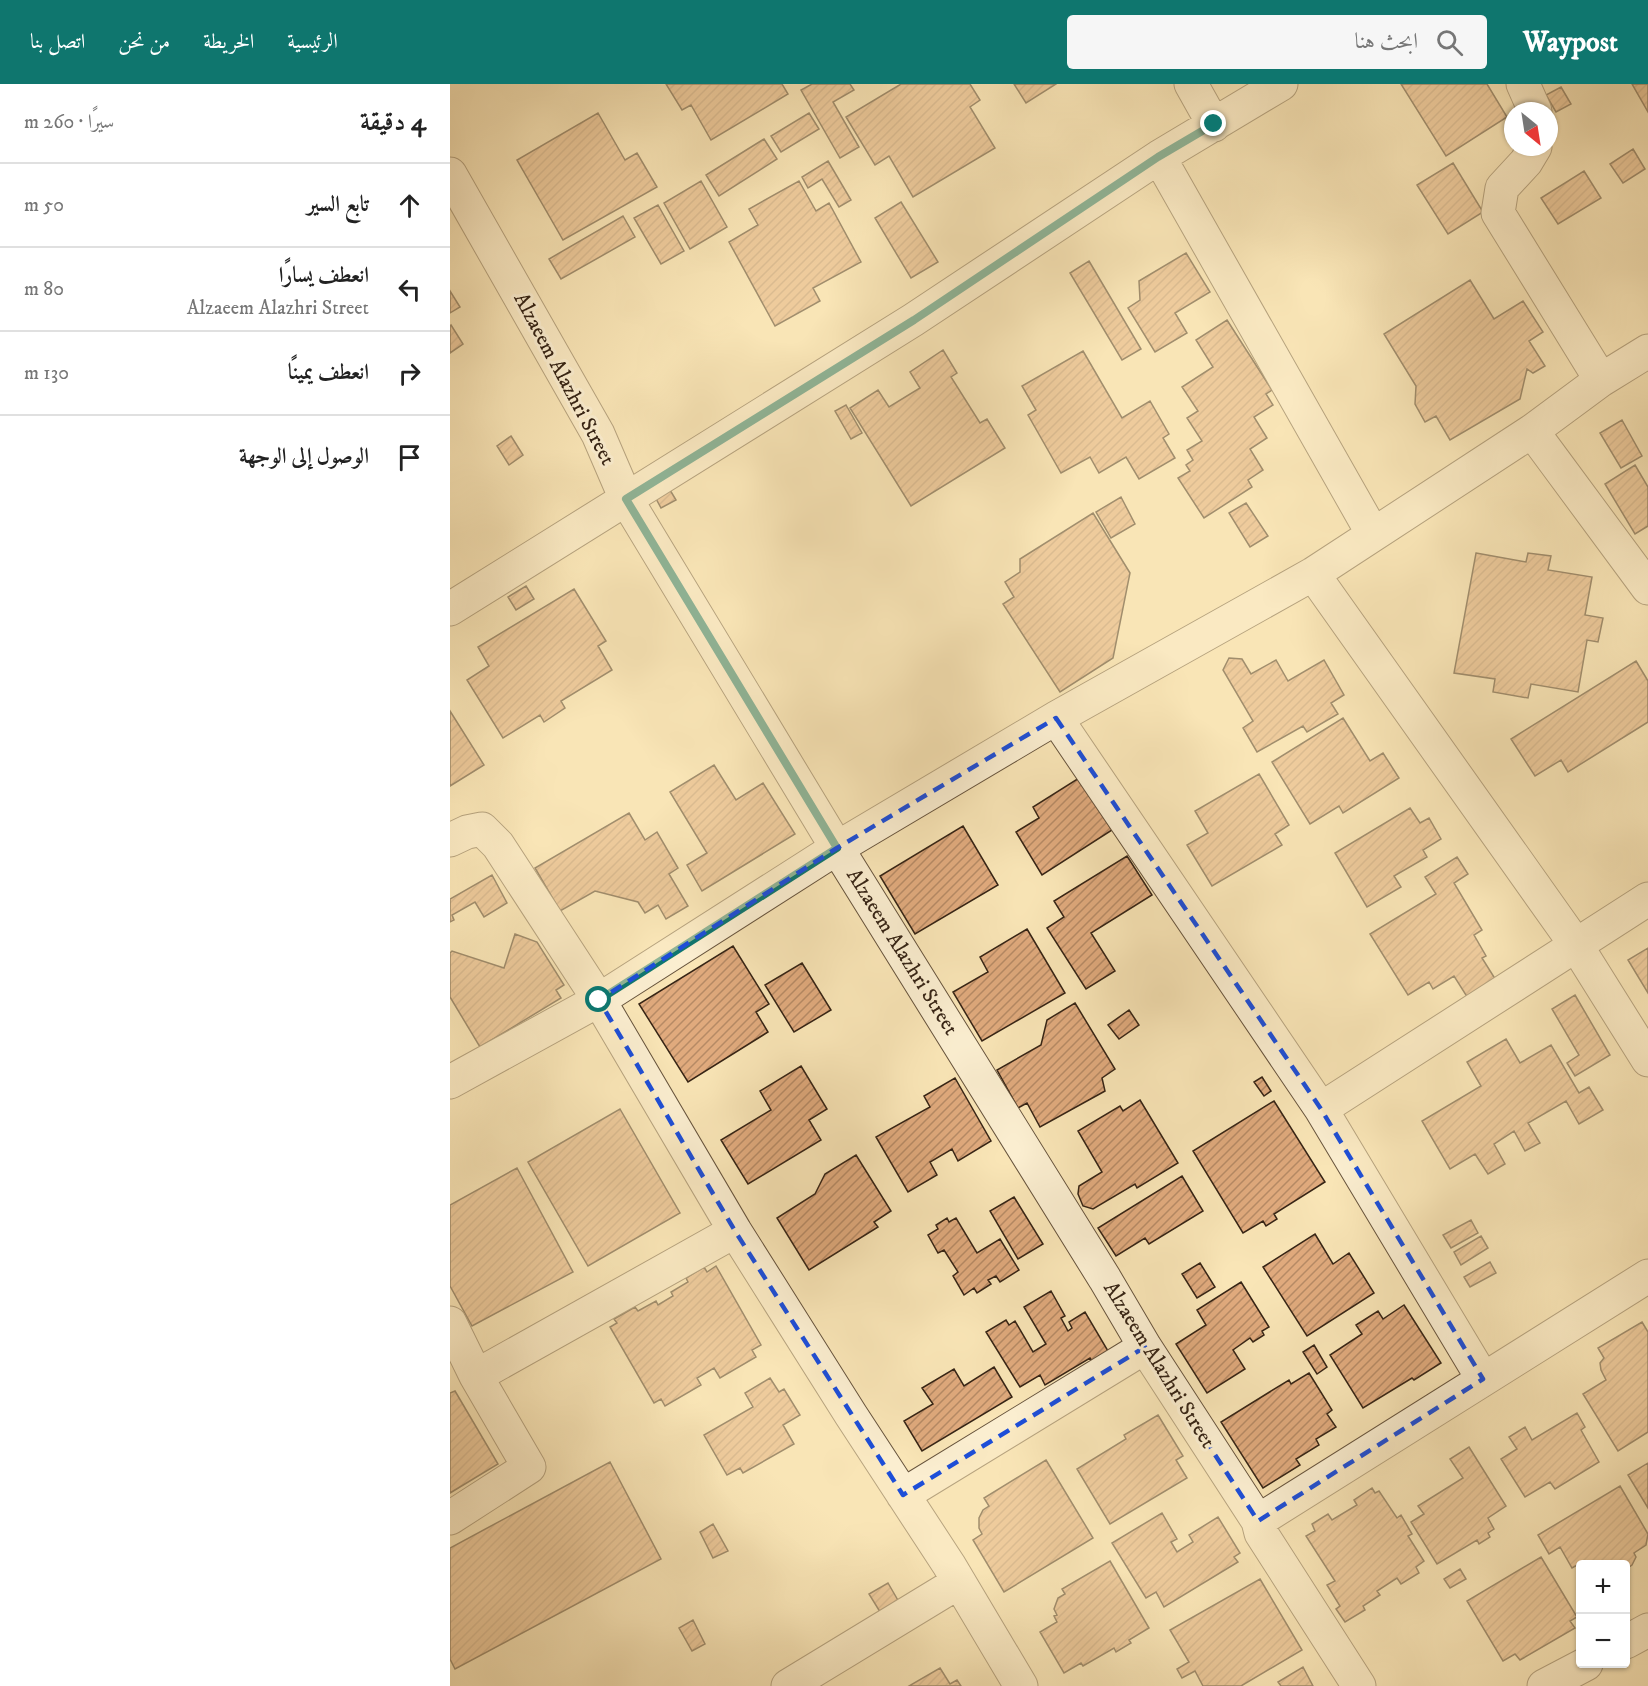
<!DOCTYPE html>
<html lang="ar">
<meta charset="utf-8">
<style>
body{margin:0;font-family:"IM FELL DW Pica",Amiri,serif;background:#f6f6f6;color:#222;direction:rtl}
.controls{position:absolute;right:18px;bottom:18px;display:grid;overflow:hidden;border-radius:6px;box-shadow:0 2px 4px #0004}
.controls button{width:54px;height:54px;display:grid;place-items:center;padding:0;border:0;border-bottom:2px solid #e0e0e0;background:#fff;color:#222;font:30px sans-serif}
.compass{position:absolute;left:1054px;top:18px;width:54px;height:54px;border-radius:50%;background:#fff;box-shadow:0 2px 4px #0004;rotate:150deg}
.stop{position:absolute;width:18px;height:18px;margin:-14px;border:4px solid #0f766e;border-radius:50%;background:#fff}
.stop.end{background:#0f766e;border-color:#fff;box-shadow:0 2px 6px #0008}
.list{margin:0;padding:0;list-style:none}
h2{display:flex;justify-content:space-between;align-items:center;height:78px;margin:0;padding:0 24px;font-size:26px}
h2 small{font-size:20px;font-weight:400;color:#767676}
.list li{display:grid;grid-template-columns:39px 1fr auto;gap:18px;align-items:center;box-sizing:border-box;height:84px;padding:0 24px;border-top:2px solid #e0e0e0}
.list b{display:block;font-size:22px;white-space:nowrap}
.list p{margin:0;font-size:20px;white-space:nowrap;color:#767676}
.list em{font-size:20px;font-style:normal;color:#767676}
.icon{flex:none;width:33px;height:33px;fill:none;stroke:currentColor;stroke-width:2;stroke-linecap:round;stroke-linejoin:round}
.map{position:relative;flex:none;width:1198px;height:1602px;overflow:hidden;direction:ltr}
header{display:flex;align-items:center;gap:36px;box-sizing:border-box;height:84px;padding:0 30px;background:#0f766e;color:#fff}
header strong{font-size:28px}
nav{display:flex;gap:33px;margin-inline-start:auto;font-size:21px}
.search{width:420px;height:54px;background:#f6f6f6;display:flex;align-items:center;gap:15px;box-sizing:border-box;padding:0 21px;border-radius:6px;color:#767676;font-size:22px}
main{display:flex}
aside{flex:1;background:#fff}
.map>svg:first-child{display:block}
.building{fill:url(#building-hatch);stroke:#362415;stroke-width:1.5}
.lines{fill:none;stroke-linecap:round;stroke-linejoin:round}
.minor-casing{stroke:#67543d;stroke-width:35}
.minor{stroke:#fbeed0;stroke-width:33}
.route{stroke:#0f766e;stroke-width:8}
.marked{fill:none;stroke:#1d4ed8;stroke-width:4.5;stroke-dasharray:12 8;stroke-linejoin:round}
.labels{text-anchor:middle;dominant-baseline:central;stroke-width:6;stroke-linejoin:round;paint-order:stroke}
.street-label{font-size:21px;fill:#362415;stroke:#fbeed0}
</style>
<header>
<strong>Waypost</strong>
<div class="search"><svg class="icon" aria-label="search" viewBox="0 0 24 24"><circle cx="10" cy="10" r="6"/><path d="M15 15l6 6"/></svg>ابحث هنا</div>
<nav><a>الرئيسية</a><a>الخريطة</a><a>من نحن</a><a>اتصل بنا</a></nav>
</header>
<main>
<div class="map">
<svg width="1198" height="1602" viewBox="0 0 1198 1602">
<defs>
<pattern id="building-hatch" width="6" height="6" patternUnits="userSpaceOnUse" patternTransform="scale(1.5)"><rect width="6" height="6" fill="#e0aa7d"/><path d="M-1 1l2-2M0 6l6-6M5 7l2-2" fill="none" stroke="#b68a65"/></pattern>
</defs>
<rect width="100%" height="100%" fill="#f9e5b6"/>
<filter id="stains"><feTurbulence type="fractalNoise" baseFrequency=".00333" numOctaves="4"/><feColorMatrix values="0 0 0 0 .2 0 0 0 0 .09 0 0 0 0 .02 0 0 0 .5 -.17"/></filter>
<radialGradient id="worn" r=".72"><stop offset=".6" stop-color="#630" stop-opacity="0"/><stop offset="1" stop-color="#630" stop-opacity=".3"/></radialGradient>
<!-- building -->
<path class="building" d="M 216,0 L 332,0 L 338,10 L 261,56 L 241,21 L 232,26 Z
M 362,0 L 400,0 L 404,6 L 383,18 L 409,63 L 390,74 L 351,6 Z
M 451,0 L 520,0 L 530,16 L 520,23 L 545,64 L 463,113 L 439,72 L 425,81 L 396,33 Z
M 564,0 L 606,0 L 576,19 Z
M 951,0 L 1037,0 L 1057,33 L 996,72 Z
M 1182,0 L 1198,0 L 1198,28 Z
M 1111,3 L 1121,20 L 1106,28 L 1096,11 Z
M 148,29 L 175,76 L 187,69 L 207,103 L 113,156 L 67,76 Z
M 359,29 L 369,45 L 331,68 L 321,52 Z
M 314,55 L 327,75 L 269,112 L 256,91 Z
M 1183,65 L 1195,85 L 1173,99 L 1160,80 Z
M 378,77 L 401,116 L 389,123 L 372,95 L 358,104 L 352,93 Z
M 1003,79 L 1033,128 L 998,150 L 967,101 Z
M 1134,87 L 1151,114 L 1108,140 L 1091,114 Z
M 251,97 L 277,143 L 240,165 L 214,119 Z
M 349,97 L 366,127 L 379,119 L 411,178 L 363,204 L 370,217 L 325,242 L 279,158 L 308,141 L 299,125 Z
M 451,118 L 488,178 L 461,194 L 425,134 Z
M 208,121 L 234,167 L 211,180 L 184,134 Z
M 173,132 L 185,153 L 111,195 L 99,175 Z
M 736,169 L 760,208 L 725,229 L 737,249 L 705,268 L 678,224 L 690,216 L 689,197 Z
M 639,177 L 691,265 L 672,276 L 620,189 Z
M 1020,196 L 1044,235 L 1073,217 L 1093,248 L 1079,257 L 1095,282 L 1083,289 L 1077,285 L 1070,315 L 1000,356 L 986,332 L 975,338 L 965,320 L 966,302 L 934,250 Z
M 0,207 L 10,223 L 0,229 Z
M 777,236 L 822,306 L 816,310 L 823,321 L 804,333 L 817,354 L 800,365 L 813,386 L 798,396 L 802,403 L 754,434 L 728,394 L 740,387 L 736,381 L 743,376 L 737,366 L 752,357 L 737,334 L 748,327 L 732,303 L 763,283 L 746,256 Z
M 1,241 L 13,260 L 0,269 L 0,242 Z
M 493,266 L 507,289 L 501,293 L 530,339 L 537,335 L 555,364 L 461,422 L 400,324 L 428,306 L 439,323 L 470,304 L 460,288 Z
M 633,267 L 672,334 L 700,317 L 719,350 L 713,354 L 725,374 L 689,395 L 676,373 L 649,389 L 640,373 L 611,389 L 578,331 L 586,326 L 572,302 Z
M 396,321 L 412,349 L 401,355 L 385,327 Z
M 1172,336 L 1192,372 L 1171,384 L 1150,349 Z
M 61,352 L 73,371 L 59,381 L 47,362 Z
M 1185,381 L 1198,403 L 1198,442 L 1185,450 L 1155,400 Z
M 217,401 L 226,416 L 211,424 L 203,409 Z
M 671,413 L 685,440 L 661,454 L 646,428 Z
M 796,419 L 818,452 L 800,463 L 779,429 Z
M 643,429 L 680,489 L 663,574 L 610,608 L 553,520 L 564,513 L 555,498 L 570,488 L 570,475 Z
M 1026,469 L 1076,478 L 1078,469 L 1101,472 L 1098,486 L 1142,493 L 1135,531 L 1153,534 L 1148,558 L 1137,556 L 1128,608 L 1081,600 L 1078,614 L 1043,608 L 1045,595 L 1004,589 Z
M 76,502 L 84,515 L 66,526 L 58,513 Z
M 124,505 L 156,557 L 148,562 L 162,586 L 111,617 L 115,624 L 94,638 L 90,631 L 53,654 L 17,596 L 39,582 L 28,563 Z
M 779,574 L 792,575 L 801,590 L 826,576 L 838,597 L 874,576 L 894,611 L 881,619 L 888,630 L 857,648 L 853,642 L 807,668 L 793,644 L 803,637 L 773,586 Z
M 1186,577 L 1198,597 L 1198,638 L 1118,688 L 1111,676 L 1085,692 L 1061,655 Z
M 0,627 L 34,681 L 0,702 Z
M 893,634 L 920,677 L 933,669 L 949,694 L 893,729 L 889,722 L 860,740 L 822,678 Z
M 264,681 L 286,716 L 313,699 L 345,750 L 252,807 L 237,781 L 257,769 L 220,708 Z
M 809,690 L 839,741 L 825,750 L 832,761 L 762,802 L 737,761 L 758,749 L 745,727 Z
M 629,694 L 662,746 L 592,791 L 566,748 L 589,734 L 583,723 Z
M 960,724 L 970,739 L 979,734 L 991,755 L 973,766 L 977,773 L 944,792 L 951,803 L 917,823 L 885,769 Z
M 179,729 L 195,756 L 207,748 L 228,784 L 219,790 L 238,822 L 216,835 L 208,821 L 195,829 L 188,818 L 145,807 L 110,827 L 85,784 Z
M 513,742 L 548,801 L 465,850 L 430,792 Z
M 677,772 L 702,811 L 641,849 L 665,887 L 636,905 L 597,844 L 614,833 L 604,817 Z
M 1007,773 L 1018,790 L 1004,799 L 1032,846 L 1024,851 L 1036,872 L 1032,874 L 1049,901 L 1021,919 L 1004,892 L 983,905 L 979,898 L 958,911 L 920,850 L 986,810 L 975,793 Z
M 42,791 L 57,819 L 34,833 L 25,818 L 2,831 L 4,836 L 0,838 L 0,815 Z
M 577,845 L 615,909 L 532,957 L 503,908 L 538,888 L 530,873 Z
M 65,850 L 87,858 L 114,901 L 106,906 L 111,914 L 30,963 L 0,913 L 0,869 L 2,867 L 54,884 Z
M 283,862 L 319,920 L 306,928 L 318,948 L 238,998 L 189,920 Z
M 1198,864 L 1198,909 L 1178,876 Z
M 352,879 L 381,926 L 344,948 L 315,901 Z
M 1125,911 L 1160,971 L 1125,992 L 1117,979 L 1129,971 L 1102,925 Z
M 625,919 L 665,985 L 652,994 L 655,1007 L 590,1043 L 577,1019 L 568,1024 L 547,986 L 591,961 L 597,936 Z
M 679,926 L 689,941 L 669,955 L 658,941 Z
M 1056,955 L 1070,979 L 1101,961 L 1129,1009 L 1139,1003 L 1153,1026 L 1129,1040 L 1116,1017 L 1078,1039 L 1090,1059 L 1075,1067 L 1064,1047 L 1044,1060 L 1055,1080 L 1038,1090 L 1025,1070 L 1000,1085 L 972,1037 L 1031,1002 L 1017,978 Z
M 351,982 L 377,1025 L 359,1036 L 371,1056 L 298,1100 L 271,1056 L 321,1026 L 310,1007 Z
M 812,993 L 821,1007 L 814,1012 L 804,998 Z
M 505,994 L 541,1057 L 508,1077 L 502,1065 L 480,1078 L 487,1091 L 458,1108 L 426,1053 L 480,1023 L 474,1012 Z
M 690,1016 L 728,1079 L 687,1104 L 685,1100 L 643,1125 L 633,1122 L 628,1110 L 629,1102 L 652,1088 L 628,1047 L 670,1022 L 673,1027 Z
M 824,1017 L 875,1098 L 824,1130 L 827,1135 L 816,1142 L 813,1137 L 793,1149 L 743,1067 Z
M 170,1025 L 230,1129 L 138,1182 L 78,1078 Z
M 406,1071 L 441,1127 L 424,1138 L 428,1143 L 359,1186 L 327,1134 L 365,1110 L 375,1090 Z
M 67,1084 L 123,1188 L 22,1242 L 0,1202 L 0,1121 Z
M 732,1092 L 753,1127 L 699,1160 L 695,1154 L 666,1172 L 648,1144 Z
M 564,1113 L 593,1160 L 568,1175 L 540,1127 Z
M 497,1134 L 499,1138 L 506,1134 L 527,1169 L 550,1155 L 569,1186 L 550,1198 L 546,1192 L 538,1196 L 541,1200 L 527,1209 L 524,1204 L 514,1211 L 503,1192 L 508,1188 L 494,1166 L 488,1169 L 478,1151 L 488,1145 L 486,1141 Z
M 1021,1136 L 1028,1149 L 1001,1164 L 993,1151 Z
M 865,1150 L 883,1180 L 899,1169 L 924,1209 L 857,1252 L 813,1183 Z
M 1031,1152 L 1038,1164 L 1011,1181 L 1004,1168 Z
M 1040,1178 L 1046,1189 L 1020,1203 L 1014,1193 Z
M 750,1179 L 765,1203 L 747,1214 L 732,1190 Z
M 266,1182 L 311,1261 L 302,1266 L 306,1273 L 270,1294 L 264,1284 L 247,1294 L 251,1301 L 215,1322 L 211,1315 L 204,1319 L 160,1243 L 167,1239 L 164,1235 L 185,1223 L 188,1227 L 206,1217 L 208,1221 L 223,1212 L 221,1208 L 238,1198 L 236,1194 L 254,1183 L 257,1188 Z
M 791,1198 L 819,1243 L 812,1247 L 814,1251 L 803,1258 L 800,1254 L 783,1266 L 795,1285 L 757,1309 L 726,1260 L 756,1241 L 747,1226 Z
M 601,1207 L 615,1232 L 611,1234 L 618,1247 L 622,1244 L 619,1238 L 635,1228 L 658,1267 L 642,1277 L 640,1274 L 595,1301 L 590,1291 L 570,1303 L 536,1248 L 556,1236 L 559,1241 L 565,1237 L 583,1268 L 596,1260 L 574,1223 Z
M 954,1221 L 991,1279 L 964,1296 L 962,1294 L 913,1324 L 880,1271 L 912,1250 L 906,1241 L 928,1227 L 933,1235 Z
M 1192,1238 L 1198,1248 L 1198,1348 L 1168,1367 L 1133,1310 L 1156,1296 L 1151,1286 L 1150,1279 L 1154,1274 L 1148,1264 Z
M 864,1261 L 877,1283 L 867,1290 L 853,1268 Z
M 544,1283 L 562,1313 L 472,1367 L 454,1337 L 483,1320 L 472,1304 L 504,1285 L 514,1302 Z
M 859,1289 L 882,1326 L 877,1330 L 886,1343 L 866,1355 L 869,1361 L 846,1375 L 850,1381 L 813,1404 L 771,1338 L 839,1296 L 841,1300 Z
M 320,1294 L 329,1308 L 334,1305 L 350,1331 L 333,1341 L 344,1360 L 293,1389 L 290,1384 L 277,1391 L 254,1351 L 303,1323 L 295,1309 Z
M 5,1307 L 48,1380 L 0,1409 L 0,1309 Z
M 1127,1329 L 1135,1343 L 1131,1346 L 1149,1378 L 1105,1405 L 1100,1398 L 1075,1413 L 1051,1375 L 1067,1365 L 1059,1353 L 1075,1343 L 1082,1356 Z
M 708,1331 L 733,1372 L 726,1376 L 737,1394 L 660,1440 L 627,1385 L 676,1355 L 674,1351 Z
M 1019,1363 L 1056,1422 L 1038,1434 L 1044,1445 L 1038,1449 L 1040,1453 L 1029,1460 L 1027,1456 L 987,1480 L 961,1438 L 974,1430 L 968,1422 L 1013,1394 L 1000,1375 Z
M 596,1376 L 643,1454 L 554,1508 L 523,1456 L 532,1450 L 529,1444 L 529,1434 L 533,1426 L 539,1422 L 534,1414 Z
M 160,1378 L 211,1475 L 5,1585 L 0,1575 L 0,1464 Z
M 1198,1379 L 1198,1424 L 1178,1391 Z
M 1170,1402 L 1198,1450 L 1196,1461 L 1184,1469 L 1186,1473 L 1182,1481 L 1176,1485 L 1176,1480 L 1130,1480 L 1130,1484 L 1129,1480 L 1122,1484 L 1110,1463 L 1099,1470 L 1088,1451 Z
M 922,1404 L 925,1409 L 929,1407 L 947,1434 L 951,1431 L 962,1450 L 958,1452 L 974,1477 L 966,1483 L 969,1489 L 951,1500 L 947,1494 L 927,1507 L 930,1511 L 913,1522 L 915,1526 L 895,1538 L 886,1525 L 890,1522 L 877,1501 L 885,1497 L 856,1452 L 865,1447 L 862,1440 L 878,1430 L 882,1436 L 907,1421 L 904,1416 Z
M 712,1429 L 727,1455 L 721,1458 L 727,1468 L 743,1458 L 739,1451 L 768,1433 L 790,1469 L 784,1473 L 788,1478 L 714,1523 L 706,1508 L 696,1514 L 662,1459 Z
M 263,1440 L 278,1467 L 263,1474 L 250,1448 Z
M 1091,1473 L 1127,1533 L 1120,1537 L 1125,1544 L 1070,1576 L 1065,1570 L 1053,1577 L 1017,1517 Z
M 660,1477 L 699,1544 L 679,1556 L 681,1559 L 666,1568 L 664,1564 L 633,1582 L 631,1579 L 614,1589 L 590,1548 L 607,1538 L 604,1532 L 607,1531 L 604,1525 L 608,1514 L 615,1510 L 612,1505 Z
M 1010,1485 L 1016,1495 L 1000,1504 L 994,1495 Z
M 810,1495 L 852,1566 L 791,1602 L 753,1602 L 745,1587 L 732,1594 L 727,1585 L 739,1578 L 720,1546 Z
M 438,1499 L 453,1525 L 435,1536 L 419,1510 Z
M 243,1536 L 255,1560 L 242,1567 L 229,1544 Z
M 853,1583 L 863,1602 L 831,1602 L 828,1598 Z
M 490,1584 L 500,1600 L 507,1596 L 511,1602 L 459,1602 Z"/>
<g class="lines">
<!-- minor casing -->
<g class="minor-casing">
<path id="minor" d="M 741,0 L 764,41
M 1073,0 L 1085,27
M 1085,63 L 1076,78 L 1052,104 L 1048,129 L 1151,296
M 709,73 L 923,450
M 0,90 L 148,350 L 176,415 L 387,764 L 655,1195 L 695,1263 L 808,1437 L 811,1449 L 909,1602
M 1082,347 L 1198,504
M 863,490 L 1126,861 L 1198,976
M 0,525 L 463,236 L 709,73 L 831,0
M 606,634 L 871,1025 L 1033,1295
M 0,756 L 17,748 L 32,745 L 48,761 L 149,916 L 285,1147 L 401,1331 L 499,1481 L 571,1602
M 0,998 L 149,916 L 387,764 L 606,634 L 863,490 L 1082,347 L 1151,296 L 1198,267
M 871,1025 L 1198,815
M 0,1239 L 26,1292 L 79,1383 L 0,1434
M 26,1292 L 285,1147
M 453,1411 L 695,1263
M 808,1437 L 1198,1192
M 1176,1558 L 1198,1546
M 338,1602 L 509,1498
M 1094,1602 L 1136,1580"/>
</g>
<!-- minor -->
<use href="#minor" class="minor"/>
</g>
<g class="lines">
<!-- route -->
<path class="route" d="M 149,916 L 387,764 L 176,415 L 464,236 L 708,73 L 764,40"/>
</g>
<!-- marked area -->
<path d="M0 0H1198V1602H0ZM 606,634 L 871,1025 L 1033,1295 L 808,1437 L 695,1263 L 453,1411 L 285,1147 L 149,916 L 387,764 Z" fill="#f9e5b6" fill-opacity=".55" fill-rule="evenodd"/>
<path class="marked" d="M 606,634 L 871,1025 L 1033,1295 L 808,1437 L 695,1263 L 453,1411 L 285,1147 L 149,916 L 387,764 Z"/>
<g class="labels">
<!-- street labels -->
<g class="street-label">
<text transform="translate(114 295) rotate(62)">Alzaeem Alazhri Street</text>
<text transform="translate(452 868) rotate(58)">Alzaeem Alazhri Street</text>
<text transform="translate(709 1281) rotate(58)">Alzaeem Alazhri Street</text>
</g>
</g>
<rect width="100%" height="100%" filter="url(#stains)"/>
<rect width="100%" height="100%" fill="url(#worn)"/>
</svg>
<div class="controls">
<button>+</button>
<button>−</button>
</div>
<svg class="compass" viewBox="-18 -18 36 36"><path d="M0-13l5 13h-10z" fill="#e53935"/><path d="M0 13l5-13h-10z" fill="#767676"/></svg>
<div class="stop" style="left:149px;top:916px"></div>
<div class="stop end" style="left:764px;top:40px"></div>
</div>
<aside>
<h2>4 دقيقة<small>سيرًا · 260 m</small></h2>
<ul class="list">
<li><svg class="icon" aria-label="ahead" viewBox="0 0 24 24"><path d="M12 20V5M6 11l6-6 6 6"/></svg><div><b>تابع السير</b></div><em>50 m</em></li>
<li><svg class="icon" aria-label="left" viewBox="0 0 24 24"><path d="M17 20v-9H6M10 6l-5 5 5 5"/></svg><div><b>انعطف يسارًا</b><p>Alzaeem Alazhri Street</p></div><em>80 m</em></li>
<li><svg class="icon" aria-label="right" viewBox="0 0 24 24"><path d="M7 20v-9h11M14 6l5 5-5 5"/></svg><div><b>انعطف يمينًا</b></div><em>130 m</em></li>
<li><svg class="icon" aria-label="arrive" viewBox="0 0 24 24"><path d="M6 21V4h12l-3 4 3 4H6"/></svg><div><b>الوصول إلى الوجهة</b></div></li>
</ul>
</aside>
</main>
